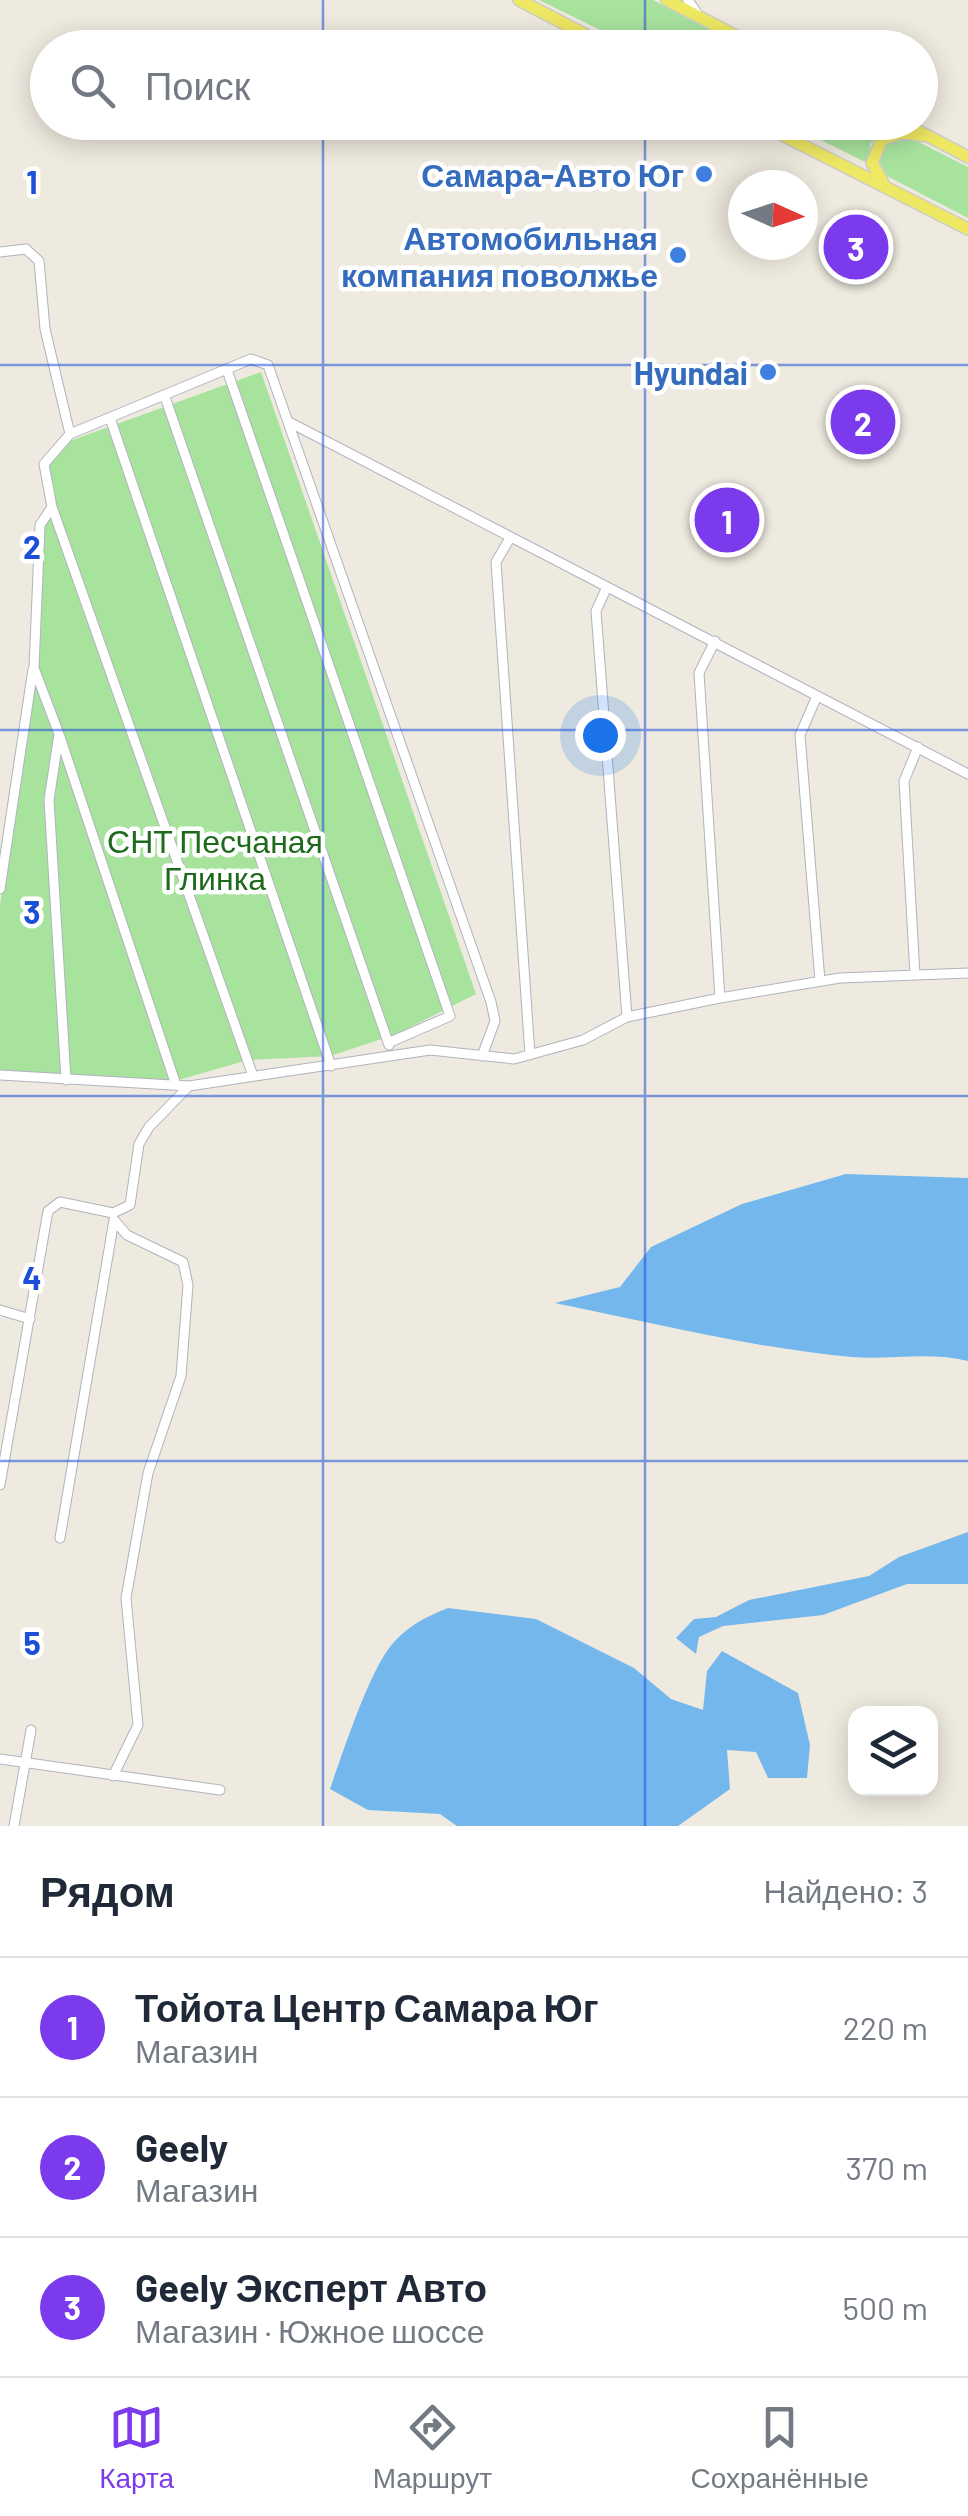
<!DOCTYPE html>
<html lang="ru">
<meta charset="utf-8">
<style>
body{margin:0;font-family:Barlow,sans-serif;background:#f6f6f7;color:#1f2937}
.controls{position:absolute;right:30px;bottom:30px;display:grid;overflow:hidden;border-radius:20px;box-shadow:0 5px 25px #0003}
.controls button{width:90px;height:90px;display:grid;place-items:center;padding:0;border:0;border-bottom:2px solid #e0e1e3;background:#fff;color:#1f2937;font:50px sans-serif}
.compass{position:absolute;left:728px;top:170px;width:90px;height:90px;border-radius:50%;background:#fff;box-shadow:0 5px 25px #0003;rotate:93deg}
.you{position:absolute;left:600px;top:735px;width:35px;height:35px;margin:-25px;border:8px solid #fff;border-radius:50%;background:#1a73e8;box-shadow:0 0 0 15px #1a73e833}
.badge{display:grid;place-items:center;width:65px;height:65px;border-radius:50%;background:#7c3aed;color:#fff;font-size:32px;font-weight:700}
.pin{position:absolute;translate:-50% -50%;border:5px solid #fff;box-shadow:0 2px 10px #0006}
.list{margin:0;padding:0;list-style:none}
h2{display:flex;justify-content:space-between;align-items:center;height:130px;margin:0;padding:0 40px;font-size:42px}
h2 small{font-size:32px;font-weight:400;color:#747a83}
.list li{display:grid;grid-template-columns:65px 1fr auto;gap:30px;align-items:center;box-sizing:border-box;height:140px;padding:0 40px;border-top:2px solid #e0e1e3}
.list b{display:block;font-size:38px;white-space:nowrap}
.list p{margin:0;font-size:32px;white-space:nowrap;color:#747a83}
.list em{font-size:32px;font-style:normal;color:#747a83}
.icon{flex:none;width:55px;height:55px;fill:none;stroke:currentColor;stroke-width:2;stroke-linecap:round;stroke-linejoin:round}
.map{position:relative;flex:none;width:968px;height:1826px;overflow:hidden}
.search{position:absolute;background:#fff;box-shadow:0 5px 25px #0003;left:30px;right:30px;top:30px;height:110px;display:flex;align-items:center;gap:25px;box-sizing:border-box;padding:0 35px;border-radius:55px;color:#747a83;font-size:38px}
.sheet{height:550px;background:#fff}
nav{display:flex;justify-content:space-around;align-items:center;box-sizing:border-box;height:140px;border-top:2px solid #e0e1e3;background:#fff;font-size:28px;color:#747a83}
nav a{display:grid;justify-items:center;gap:5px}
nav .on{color:#7c3aed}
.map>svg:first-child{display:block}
.green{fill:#a8e39d}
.water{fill:#74b7ed}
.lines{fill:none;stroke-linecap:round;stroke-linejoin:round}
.minor-casing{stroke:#b2b2bf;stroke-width:11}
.major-casing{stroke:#ccc;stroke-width:14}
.minor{stroke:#fff;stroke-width:9}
.major{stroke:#efe863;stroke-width:11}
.grid{fill:none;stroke:#1d4ed8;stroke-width:2.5;stroke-opacity:0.55}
.shop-dot{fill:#3f7fe0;stroke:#fff;stroke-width:4}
.labels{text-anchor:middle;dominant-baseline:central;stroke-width:9;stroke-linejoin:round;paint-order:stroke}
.shop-label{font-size:32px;font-weight:bold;fill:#366cbe;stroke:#fff;text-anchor:end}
.park-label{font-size:32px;fill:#1d6a1c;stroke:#fff}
.grid-label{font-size:32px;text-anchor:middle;font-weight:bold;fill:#1d4ed8;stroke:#fff;stroke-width:9;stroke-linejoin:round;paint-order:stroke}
</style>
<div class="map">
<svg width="968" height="1826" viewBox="0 0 968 1826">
<rect width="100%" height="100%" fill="#eeeadf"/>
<!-- green -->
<path class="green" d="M 539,0 L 653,0 L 745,47 L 635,47 Z
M 887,122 L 888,129 L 871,143 L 867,163 L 787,123 Z
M 911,138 L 968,167 L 968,218 L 883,174 L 878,168 L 878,155 L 889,139 Z
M 261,372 L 476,994 L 397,1034 L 330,1056 L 248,1060 L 175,1081 L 0,1070 L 0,905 L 36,666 L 43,525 L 56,507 L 48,464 L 67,442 Z"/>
<!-- water -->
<path class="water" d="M 846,1174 L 968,1178 L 968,1361 C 930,1351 891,1360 852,1357 C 752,1348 654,1323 555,1303 L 620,1287 L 651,1247 L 742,1204 Z
M 968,1532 L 968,1584 L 907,1584 L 823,1615 L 723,1626 L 699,1637 L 696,1654 L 676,1638 L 694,1619 L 716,1617 L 749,1600 L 869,1576 L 899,1557 Z
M 448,1608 L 536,1619 L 634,1668 L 671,1699 L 703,1710 L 707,1671 L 722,1651 L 798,1693 L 810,1745 L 807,1778 L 768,1778 L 756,1752 L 727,1750 L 730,1789 L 678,1826 L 457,1826 L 440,1814 L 368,1810 L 330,1789 C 343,1753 371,1664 396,1640 C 411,1624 428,1616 448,1608 Z"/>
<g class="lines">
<!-- minor casing -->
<g class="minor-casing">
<path id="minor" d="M 688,0 L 699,16
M 0,252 L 26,249 L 39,261 L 45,329 L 70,434
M 227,370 L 450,1016 L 388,1043
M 165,397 L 389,1045
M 110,418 L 331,1066
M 289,422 L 968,774
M 52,507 L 253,1076
M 510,538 L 496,562 L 530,1055
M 606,589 L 596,611 L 627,1017
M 715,641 L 699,673 L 720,998
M 817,696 L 800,735 L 820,981
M 60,737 L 176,1085
M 0,889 L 33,669
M 915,975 L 904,781 L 918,747
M 0,1075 L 189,1086 L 430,1050 L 514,1059 L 583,1040 L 627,1017 L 720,998 L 840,978 L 968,973
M 66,1080 L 49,800 L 59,734 L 34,668 L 40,525 L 52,507 L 44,464 L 70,434 L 251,359 L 268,365 L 491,1002 L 495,1021 L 482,1056
M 0,1310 L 30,1319
M 0,1485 L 48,1211 L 60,1202 L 113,1213 L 130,1205 L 139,1144 L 149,1127 L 189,1086
M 60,1538 L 114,1220
M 0,1759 L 220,1790
M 113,1776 L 138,1725 L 126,1598 L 148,1473 L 181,1376 L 188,1285 L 183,1262 L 127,1235 L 114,1220
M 14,1826 L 31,1730"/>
</g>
<!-- major casing -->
<g class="major-casing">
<path id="major" d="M 519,0 L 611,48
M 667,0 L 759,48
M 757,122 L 968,229
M 901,122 L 968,157
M 882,181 L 872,163 L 882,139 L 902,133 L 928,136"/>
</g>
<!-- minor -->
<use href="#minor" class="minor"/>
<!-- major -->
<use href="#major" class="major"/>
</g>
<!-- grid -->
<path class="grid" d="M 323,0 L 323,48M 645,0 L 645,48M 323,122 L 323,1826M 645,122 L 645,1826M 0,365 L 968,365M 0,730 L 968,730M 0,1096 L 968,1096M 0,1461 L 968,1461"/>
<!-- markers -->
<g class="shop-dot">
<circle cx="704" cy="174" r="10"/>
<circle cx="678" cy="255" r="10"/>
<circle cx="768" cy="372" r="10"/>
</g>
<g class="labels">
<!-- shop labels -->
<g class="shop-label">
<text x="684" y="174">Самара-Авто Юг</text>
<text x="658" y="237">Автомобильная<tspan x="658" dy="37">компания поволжье</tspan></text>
<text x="748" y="372">Hyundai</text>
</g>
<!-- park labels -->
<g class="park-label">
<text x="215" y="840">СНТ Песчаная<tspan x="215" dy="37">Глинка</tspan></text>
</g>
</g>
<g class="grid-label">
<text x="32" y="194">1</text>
<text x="32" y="559">2</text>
<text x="32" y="924">3</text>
<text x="32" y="1290">4</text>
<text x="32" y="1655">5</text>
</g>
</svg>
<div class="controls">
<button><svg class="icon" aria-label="layers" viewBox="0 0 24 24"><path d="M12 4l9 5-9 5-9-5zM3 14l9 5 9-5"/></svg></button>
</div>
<svg class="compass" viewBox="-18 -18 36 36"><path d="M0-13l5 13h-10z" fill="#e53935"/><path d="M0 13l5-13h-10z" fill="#747a83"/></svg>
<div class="you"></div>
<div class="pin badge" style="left:727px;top:520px">1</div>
<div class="pin badge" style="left:863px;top:422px">2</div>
<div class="pin badge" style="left:856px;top:247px">3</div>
<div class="search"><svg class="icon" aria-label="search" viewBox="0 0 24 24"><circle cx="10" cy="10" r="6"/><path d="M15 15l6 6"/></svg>Поиск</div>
</div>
<section class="sheet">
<h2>Рядом<small>Найдено: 3</small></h2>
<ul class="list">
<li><span class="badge">1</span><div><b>Тойота Центр Самара Юг</b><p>Магазин</p></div><em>220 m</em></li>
<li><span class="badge">2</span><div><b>Geely</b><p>Магазин</p></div><em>370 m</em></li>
<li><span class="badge">3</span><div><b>Geely Эксперт Авто</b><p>Магазин · Южное шоссе</p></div><em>500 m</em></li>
</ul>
</section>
<nav>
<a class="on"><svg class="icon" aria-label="map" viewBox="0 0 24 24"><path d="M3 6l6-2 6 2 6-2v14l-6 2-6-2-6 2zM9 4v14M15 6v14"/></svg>Карта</a>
<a><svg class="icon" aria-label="directions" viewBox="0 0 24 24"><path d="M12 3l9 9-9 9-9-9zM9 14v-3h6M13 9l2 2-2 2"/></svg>Маршрут</a>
<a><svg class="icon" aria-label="saved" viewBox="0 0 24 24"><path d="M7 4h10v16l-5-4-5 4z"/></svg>Сохранённые</a>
</nav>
